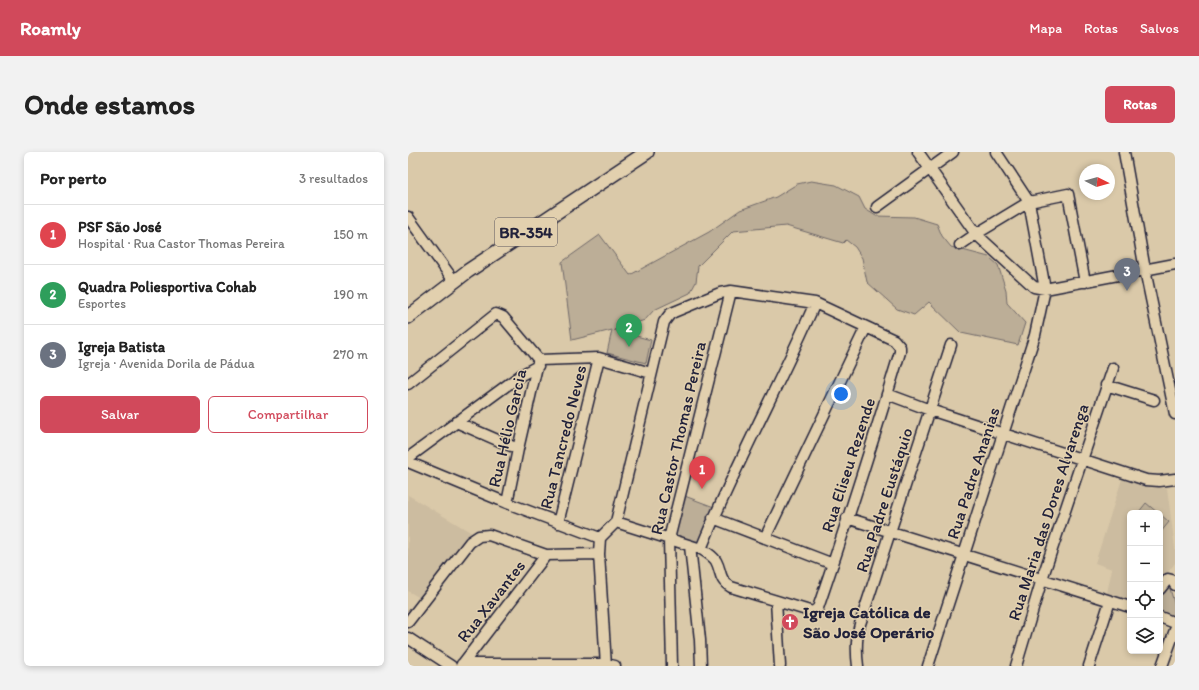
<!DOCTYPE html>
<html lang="pt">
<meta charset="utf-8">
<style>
body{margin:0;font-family:Itim,sans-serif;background:#f2f2f2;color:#222}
.controls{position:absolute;right:12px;bottom:12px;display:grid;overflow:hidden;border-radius:6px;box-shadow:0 2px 6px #0003}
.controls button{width:36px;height:36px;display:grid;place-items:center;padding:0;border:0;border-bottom:1px solid #e0e0e0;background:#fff;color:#222;font:20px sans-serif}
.compass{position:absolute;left:671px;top:12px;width:36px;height:36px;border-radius:50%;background:#fff;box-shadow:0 2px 6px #0003;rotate:95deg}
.you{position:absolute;left:433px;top:242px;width:14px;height:14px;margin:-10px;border:3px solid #fff;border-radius:50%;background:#1a73e8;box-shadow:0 0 0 6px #1a73e833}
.badge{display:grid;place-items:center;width:26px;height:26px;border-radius:50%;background:#d1495b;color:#fff;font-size:13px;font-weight:700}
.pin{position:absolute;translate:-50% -33px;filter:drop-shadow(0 1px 2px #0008)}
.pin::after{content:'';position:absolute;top:21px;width:14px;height:12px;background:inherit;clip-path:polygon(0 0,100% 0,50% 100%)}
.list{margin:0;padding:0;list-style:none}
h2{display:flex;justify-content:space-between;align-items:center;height:52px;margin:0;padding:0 16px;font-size:17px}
h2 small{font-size:13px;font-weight:400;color:#767676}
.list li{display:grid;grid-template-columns:26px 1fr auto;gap:12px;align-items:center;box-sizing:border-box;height:60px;padding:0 16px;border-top:1px solid #e0e0e0}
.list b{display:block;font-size:15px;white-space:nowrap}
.list p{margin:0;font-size:13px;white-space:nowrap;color:#767676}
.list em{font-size:13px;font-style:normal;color:#767676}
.actions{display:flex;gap:8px;padding:12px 16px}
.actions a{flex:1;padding:9px 0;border:1px solid #d1495b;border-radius:6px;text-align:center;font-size:14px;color:#d1495b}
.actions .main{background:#d1495b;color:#fff}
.icon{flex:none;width:22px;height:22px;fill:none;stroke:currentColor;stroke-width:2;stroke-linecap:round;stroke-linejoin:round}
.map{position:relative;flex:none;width:767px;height:514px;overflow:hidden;border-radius:6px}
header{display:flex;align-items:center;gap:24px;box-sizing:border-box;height:56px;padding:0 20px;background:#d1495b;color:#fff}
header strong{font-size:19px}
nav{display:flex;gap:22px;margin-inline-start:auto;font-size:14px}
.intro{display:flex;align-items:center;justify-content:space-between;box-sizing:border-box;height:96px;padding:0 24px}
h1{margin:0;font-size:28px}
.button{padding:10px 18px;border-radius:6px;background:#d1495b;color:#fff;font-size:14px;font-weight:700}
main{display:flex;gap:24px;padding:0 24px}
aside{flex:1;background:#fff;border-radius:6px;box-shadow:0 2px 6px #0003}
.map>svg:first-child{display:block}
.built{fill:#ccbca0}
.green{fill:#bcae97;stroke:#6f6869}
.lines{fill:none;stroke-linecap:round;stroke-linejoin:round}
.minor-casing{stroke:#22223b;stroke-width:13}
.major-casing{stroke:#22223b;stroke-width:16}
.minor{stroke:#e2d0ae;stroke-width:10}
.major{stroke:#e2d0ae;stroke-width:13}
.labels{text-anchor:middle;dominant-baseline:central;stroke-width:3;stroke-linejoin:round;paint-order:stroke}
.shield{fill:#e2d0ae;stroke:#5c565e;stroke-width:1}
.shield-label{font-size:16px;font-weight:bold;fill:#22223b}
.street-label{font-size:17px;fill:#22223b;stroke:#e2d0ae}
.poi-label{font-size:17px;font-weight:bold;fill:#22223b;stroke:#e2d0ae;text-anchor:start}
</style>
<header>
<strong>Roamly</strong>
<nav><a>Mapa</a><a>Rotas</a><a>Salvos</a></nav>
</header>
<div class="intro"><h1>Onde estamos</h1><a class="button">Rotas</a></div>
<main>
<aside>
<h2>Por perto<small>3 resultados</small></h2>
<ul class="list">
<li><span class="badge" style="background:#e0444e">1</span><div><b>PSF São José</b><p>Hospital · Rua Castor Thomas Pereira</p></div><em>150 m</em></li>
<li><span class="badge" style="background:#2e9e5b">2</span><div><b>Quadra Poliesportiva Cohab</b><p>Esportes</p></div><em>190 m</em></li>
<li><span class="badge" style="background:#6b7280">3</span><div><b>Igreja Batista</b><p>Igreja · Avenida Dorila de Pádua</p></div><em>270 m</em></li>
</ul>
<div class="actions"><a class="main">Salvar</a><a>Compartilhar</a></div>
</aside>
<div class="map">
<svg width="767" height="514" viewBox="0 0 767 514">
<rect width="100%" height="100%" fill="#dac9a9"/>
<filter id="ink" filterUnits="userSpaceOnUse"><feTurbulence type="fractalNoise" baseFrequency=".025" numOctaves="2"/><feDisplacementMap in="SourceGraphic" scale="8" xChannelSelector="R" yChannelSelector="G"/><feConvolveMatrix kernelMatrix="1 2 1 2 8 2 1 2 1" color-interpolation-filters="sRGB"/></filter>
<g filter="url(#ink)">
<!-- built -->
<path class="built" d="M 714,327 L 744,336 L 759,336 L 767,396 L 767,411 L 752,431 L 752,361 L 722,361 L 722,449 L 699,441 L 704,417 L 687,411 Z
M 0,343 L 64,381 L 12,446 L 0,439 Z"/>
<!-- green -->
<path class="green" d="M 403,29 L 428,33 L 451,45 L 457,57 L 468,64 L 506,65 L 529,72 L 534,84 L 543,95 L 581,105 L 590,113 L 598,138 L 599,151 L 617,171 L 610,193 L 553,181 L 521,150 L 506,163 L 489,157 L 459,130 L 454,106 L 447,95 L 438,88 L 435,91 L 378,74 L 325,79 L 290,114 L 288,130 L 282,141 L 246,158 L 237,168 L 206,178 L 243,188 L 238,211 L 199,201 L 204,178 L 164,188 L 154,110 L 192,83 L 222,123 L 301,80 L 332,58 L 368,45 L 389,32 Z
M 274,343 L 306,355 L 291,391 L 264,382 Z
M 738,351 L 750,361 L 730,361 Z
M 752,362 L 761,370 L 752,381 Z
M 761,433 L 767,454 L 767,466 L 752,460 L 752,444 Z"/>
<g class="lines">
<!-- minor casing -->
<g class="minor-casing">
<path id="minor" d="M 510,0 L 568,82 L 626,135 L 637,137 L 767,112
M 716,0 L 737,118 L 767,262
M 469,55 L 545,0
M 0,65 L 46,129
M 552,93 L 568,82 L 621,50 L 660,42 L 677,130
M 323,139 L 407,151 L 486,188 L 492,195 L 492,200 C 466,286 439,371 410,456 L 405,460 L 323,435 C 310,427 314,420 308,409 C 304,403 298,400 293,397 L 208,370 L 256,170 L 262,162 L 266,160 L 312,141 Z
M 131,208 L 191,206 L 243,221
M 0,232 L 88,162 L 95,165 L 131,208
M 698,233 L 746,248
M 479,242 L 522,258 L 738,328 L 751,329 L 767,327
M 48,270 L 110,297
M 0,306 L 113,223 L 130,214
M 0,310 L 99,351 L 192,386
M 99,351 L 110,297 L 130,210
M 305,366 L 425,412
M 439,366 L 722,455
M 150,371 L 191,206
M 192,386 L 191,402 L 198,514
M 192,386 L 208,370
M 357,386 L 458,175
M 282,394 L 292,488 L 293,514
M 293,397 C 327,313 371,234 407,151
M 752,437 L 760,427 L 764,428 L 767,433
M 368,449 L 372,514
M 752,465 L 767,471
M 0,470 L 62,390 L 71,384 L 81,383 L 138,403 L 191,402
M 0,486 L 43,514
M 54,512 L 198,512 L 207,514
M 53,514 L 138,403
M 264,514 L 261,387 L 323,139
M 450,514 C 448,499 448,486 452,472 L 543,193
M 520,514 L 627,183 L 637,137 L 621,50 L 588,0
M 608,514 L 634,427 L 705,216
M 681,514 L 702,449
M 754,514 L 767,478"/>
</g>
<!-- major casing -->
<g class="major-casing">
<path id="major" d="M 0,165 L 60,119 L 239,0"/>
</g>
<!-- minor -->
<use href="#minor" class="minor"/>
<!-- major -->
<use href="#major" class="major"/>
</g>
</g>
<!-- icons -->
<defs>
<g id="church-disc" transform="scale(0.9)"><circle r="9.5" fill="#d1495b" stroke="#e2d0ae"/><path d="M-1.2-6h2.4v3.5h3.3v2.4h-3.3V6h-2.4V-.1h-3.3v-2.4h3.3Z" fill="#fff"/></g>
</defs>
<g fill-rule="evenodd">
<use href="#church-disc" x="382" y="470"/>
</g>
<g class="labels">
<!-- shield labels -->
<rect class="shield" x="87" y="66" width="62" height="28" rx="3"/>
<g class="shield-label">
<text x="118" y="80">BR-354</text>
</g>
<!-- street labels -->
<g class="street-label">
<text transform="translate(99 276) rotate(-77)">Rua Hélio Garcia</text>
<text transform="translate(155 285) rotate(-76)">Rua Tancredo Neves</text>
<text transform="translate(270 286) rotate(-77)">Rua Castor Thomas Pereira</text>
<text transform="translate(440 313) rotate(-72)">Rua Eliseu Rezende</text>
<text transform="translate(565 321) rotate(-72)">Rua Padre Ananias</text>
<text transform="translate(476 348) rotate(-72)">Rua Padre Eustáquio</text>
<text transform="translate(640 360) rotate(-72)">Rua Maria das Dores Alvarenga</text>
<text transform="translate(83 449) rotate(-52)">Rua Xavantes</text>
</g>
<!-- poi labels -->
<g class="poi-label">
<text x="395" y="460">Igreja Católica de<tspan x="395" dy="20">São José Operário</tspan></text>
</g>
</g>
</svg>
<div class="controls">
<button>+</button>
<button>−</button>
<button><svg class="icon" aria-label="locate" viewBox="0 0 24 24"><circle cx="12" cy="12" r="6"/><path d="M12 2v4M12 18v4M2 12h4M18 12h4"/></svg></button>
<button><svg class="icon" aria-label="layers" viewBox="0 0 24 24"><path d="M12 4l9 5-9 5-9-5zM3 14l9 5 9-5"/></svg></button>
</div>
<svg class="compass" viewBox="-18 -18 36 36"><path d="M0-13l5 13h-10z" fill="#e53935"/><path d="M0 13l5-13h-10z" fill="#767676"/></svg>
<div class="you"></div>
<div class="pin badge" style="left:294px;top:337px;background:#e0444e">1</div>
<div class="pin badge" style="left:221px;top:195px;background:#2e9e5b">2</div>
<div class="pin badge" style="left:719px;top:139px;background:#6b7280">3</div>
</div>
</main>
